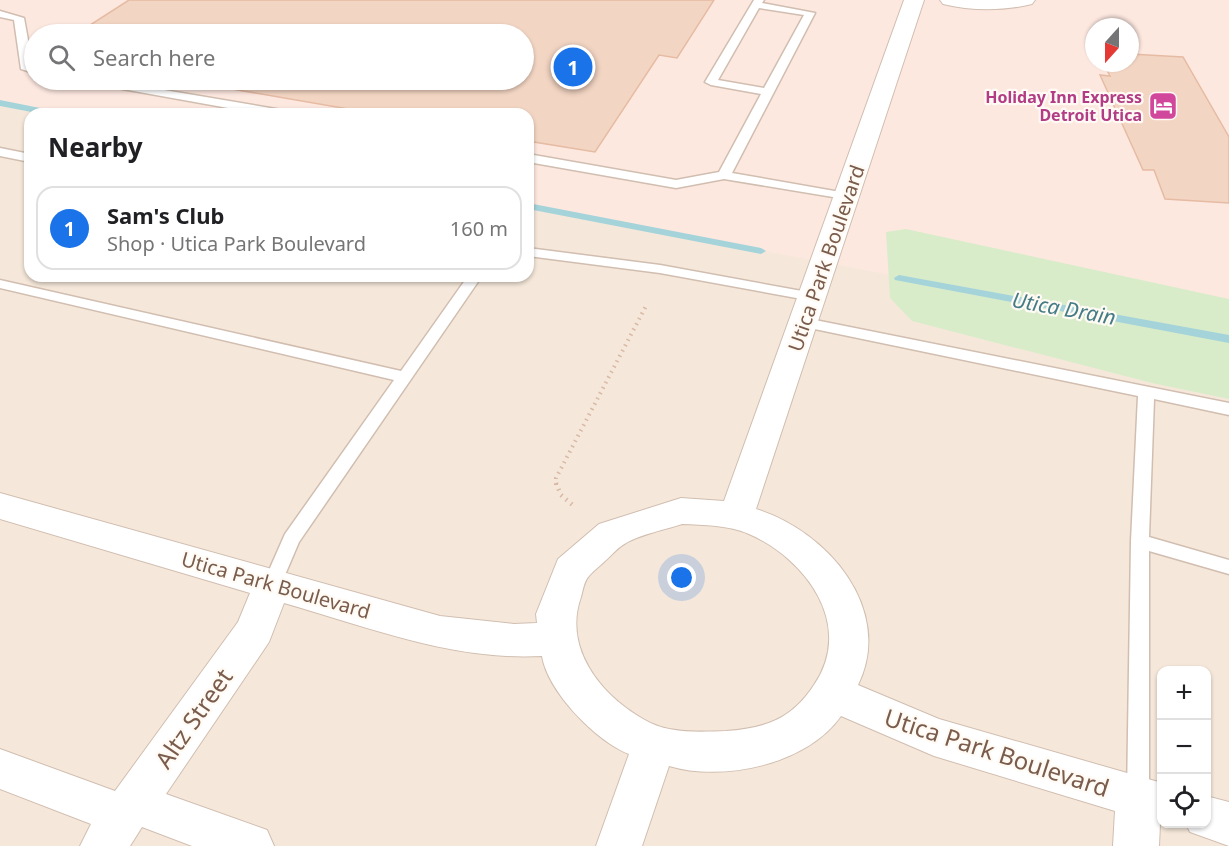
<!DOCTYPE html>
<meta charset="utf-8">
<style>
body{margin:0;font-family:"Noto Sans",sans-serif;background:#f6f6f6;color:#202124}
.controls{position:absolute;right:18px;bottom:18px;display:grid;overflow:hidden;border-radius:12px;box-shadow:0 2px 4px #0004}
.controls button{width:54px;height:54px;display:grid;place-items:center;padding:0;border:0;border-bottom:2px solid #e0e0e0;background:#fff;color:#202124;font:30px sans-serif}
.compass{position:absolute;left:1085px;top:18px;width:54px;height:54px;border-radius:50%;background:#fff;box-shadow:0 2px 4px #0004;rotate:201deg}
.you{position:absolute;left:682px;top:578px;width:21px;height:21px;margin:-15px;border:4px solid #fff;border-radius:50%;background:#1a73e8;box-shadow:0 0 0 9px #1a73e833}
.badge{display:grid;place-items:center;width:39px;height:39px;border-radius:50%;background:#1a73e8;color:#fff;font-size:20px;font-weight:700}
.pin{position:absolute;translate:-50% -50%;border:3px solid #fff;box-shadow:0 2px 6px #0006}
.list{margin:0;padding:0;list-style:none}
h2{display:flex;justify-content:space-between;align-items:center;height:78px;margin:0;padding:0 24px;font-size:26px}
h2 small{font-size:20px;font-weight:400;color:#757577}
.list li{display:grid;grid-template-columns:39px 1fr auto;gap:18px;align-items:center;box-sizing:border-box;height:84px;margin:0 12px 12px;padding:0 12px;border:2px solid #e0e0e0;border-radius:18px}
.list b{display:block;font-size:22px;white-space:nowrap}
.list p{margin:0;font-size:20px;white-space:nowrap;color:#757577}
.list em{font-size:20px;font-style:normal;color:#757577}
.icon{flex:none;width:33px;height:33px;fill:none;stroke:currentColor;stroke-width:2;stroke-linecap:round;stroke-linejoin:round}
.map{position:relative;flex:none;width:1229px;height:846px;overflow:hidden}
.search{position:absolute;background:#fff;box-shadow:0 2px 4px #0004;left:24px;top:24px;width:510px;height:66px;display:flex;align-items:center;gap:15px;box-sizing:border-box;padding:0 21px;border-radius:33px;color:#757577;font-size:22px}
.panel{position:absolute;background:#fff;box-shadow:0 2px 4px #0004;left:24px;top:108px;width:510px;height:174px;border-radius:18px}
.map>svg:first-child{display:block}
.residential{fill:#f5e8da;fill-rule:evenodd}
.commercial{fill:#fde8e0;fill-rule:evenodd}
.green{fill:#d8ecc9}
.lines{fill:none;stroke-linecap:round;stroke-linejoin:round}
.stream{fill:#a5d3da;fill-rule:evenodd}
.building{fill:#f3d5c3;stroke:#e6bba3;stroke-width:1.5}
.lane-casing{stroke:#d1beb0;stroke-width:3}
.street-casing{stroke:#d1beb0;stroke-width:2}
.path-far1{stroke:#d9b8a5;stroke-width:4;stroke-dasharray:1.5 4.5;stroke-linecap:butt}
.path{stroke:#d9b8a5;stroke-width:4.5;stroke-dasharray:1.5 5;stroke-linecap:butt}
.lane{fill:#fff;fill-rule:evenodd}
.street{fill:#fff;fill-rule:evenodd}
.labels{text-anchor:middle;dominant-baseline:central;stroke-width:4.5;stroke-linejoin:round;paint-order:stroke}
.far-hotel-label{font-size:16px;font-weight:bold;fill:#b23c85;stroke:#fffaf3;text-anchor:end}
.street-label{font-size:20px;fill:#7a5c4d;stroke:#fffaf3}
.water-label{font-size:21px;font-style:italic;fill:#437c86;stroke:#fffaf3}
.near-street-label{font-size:24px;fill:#7a5c4d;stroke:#fffaf3}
</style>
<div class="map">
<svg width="1229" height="846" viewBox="0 0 1229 846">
<rect width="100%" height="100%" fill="#fdf6ec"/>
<!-- residential -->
<path class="residential" d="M 0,103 L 57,114 L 30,114 L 30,276 L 528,276 L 528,204 L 1229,338 L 1229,846 L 0,846 ZM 1162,670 L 1206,670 L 1206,824 L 1162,824 Z"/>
<!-- commercial -->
<path class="commercial" d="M 0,0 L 1229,0 L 1229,339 L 528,206 L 528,114 L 55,114 L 0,103 ZM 1094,27 L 1130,27 L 1130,63 L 1094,63 ZM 34,34 L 524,34 L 524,80 L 34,80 Z"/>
<!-- green -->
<path class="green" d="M 906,229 L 1229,299 L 1229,399 L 1152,383 L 912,321 L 890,298 L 886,232 Z"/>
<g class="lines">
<!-- stream -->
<path class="stream" d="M 0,100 L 55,111 L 59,114 L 42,114 L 0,106 Z
M 528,203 L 761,248 L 766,251 L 761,254 L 528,209 Z
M 899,275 L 1229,335 L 1229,343 L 895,280 L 894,278 Z"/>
</g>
<!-- building -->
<path class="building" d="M 129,0 L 714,0 L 677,58 L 659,55 L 595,152 L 528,141 L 528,114 L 377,114 L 180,80 L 524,80 L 524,34 L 76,34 Z
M 1130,54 L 1183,57 L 1229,137 L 1229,203 L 1165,199 L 1154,170 L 1143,170 L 1100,75 L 1110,76 L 1103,63 L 1130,63 Z"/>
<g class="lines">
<!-- lane casing -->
<g class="lane-casing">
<path id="lane" d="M 754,0 L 764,0 L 762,3 L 815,13 L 732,173 L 846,193 L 853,197 L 851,200 L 724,179 L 676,188 L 528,162 L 528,154 L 676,180 L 719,172 L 761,94 L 711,85 L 705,82 ZM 759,8 L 804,15 L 764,88 L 718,80 Z
M 0,11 L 24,18 L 34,73 L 21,69 L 14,20 L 0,17 Z
M 83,80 L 105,80 L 282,110 L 288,114 L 262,114 L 89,83 Z
M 0,148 L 30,154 L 30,162 L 0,156 Z
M 528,248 L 660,265 L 813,293 L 820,297 L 813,301 L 660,273 L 528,256 Z
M 468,276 L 482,276 L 299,542 L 279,589 L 272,592 L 265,589 L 263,584 L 285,534 L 394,380 L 0,288 L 0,280 L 401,371 Z
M 805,318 L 1229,403 L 1229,415 L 1154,399 L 1149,537 L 1229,560 L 1229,574 L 1149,551 L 1149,796 L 1146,803 L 1138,806 L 1130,803 L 1127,796 L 1131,541 L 1138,396 L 800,326 L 798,323 L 800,320 Z"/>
</g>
<!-- street casing -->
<g class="street-casing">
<path id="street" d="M 904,0 L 924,0 L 756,509 C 827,531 895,609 858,685 L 939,719 L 1162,783 L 1162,824 L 1166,824 L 1160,824 L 1159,846 L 1113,846 L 1115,811 L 934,756 L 841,716 C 807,765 722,782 669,766 L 642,846 L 596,846 L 629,754 C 596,741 548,692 542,656 C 453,661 368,627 284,603 L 269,642 L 166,794 L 267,830 L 274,846 L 192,846 L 142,827 L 130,846 L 80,846 L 91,824 L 0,789 L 0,749 L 115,791 L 238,622 L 250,593 L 0,519 L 0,493 L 440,616 L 514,624 L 537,623 L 536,614 L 558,559 L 599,524 L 681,498 L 724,501 ZM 682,524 C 703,525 729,525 749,534 C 806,559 855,625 814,685 C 791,720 765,728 726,731 C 699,732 667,734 643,719 C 600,694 563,648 581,597 C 583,590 584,581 589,576 C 593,571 600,566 605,561 C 612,555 618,547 626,543 C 642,534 664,530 682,524 Z
M 940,0 L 1035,0 L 1032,4 C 1004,11 971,11 943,4 Z
M 1206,796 L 1229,802 L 1229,846 L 1190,832 L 1186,824 L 1206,824 Z"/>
</g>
<!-- path-far1 -->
<path class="path-far1" d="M 556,485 L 556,478 L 647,304"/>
<!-- path -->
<path class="path" d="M 556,483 L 561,495 L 575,507"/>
<!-- lane -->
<use href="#lane" class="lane"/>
<!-- street -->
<use href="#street" class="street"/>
</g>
<!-- icons -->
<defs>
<g id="hotel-square" transform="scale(1.5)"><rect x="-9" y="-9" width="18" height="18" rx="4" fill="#d1479c" stroke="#fffaf3"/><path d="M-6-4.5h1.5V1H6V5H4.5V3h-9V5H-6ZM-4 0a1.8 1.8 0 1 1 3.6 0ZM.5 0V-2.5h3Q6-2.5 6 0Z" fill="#fff"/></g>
</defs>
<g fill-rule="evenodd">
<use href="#hotel-square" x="1163" y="106"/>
</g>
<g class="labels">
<!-- far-hotel labels -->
<g class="far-hotel-label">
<text x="1142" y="97">Holiday Inn Express<tspan x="1142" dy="18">Detroit Utica</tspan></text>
</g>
<!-- street labels -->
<g class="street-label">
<text transform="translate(826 258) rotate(-71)">Utica Park Boulevard</text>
<text transform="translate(276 585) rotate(16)">Utica Park Boulevard</text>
</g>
<!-- water labels -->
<g class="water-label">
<text transform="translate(1064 308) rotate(10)">Utica Drain</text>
</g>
<!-- near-street labels -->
<g class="near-street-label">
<text transform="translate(193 718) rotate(-55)">Altz Street</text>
<text transform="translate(997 752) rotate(18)">Utica Park Boulevard</text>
</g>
</g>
</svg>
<div class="controls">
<button>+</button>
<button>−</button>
<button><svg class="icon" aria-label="locate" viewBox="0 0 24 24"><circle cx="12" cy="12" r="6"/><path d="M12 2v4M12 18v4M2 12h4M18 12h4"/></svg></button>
</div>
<svg class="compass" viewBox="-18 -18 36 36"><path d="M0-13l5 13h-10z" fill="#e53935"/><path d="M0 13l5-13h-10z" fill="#757577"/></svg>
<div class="you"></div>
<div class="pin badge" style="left:573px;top:67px">1</div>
<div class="search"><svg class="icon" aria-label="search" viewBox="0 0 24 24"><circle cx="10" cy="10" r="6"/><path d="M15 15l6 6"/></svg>Search here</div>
<section class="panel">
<h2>Nearby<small></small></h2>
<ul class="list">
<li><span class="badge">1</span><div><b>Sam's Club</b><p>Shop · Utica Park Boulevard</p></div><em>160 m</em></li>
</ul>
</section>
</div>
